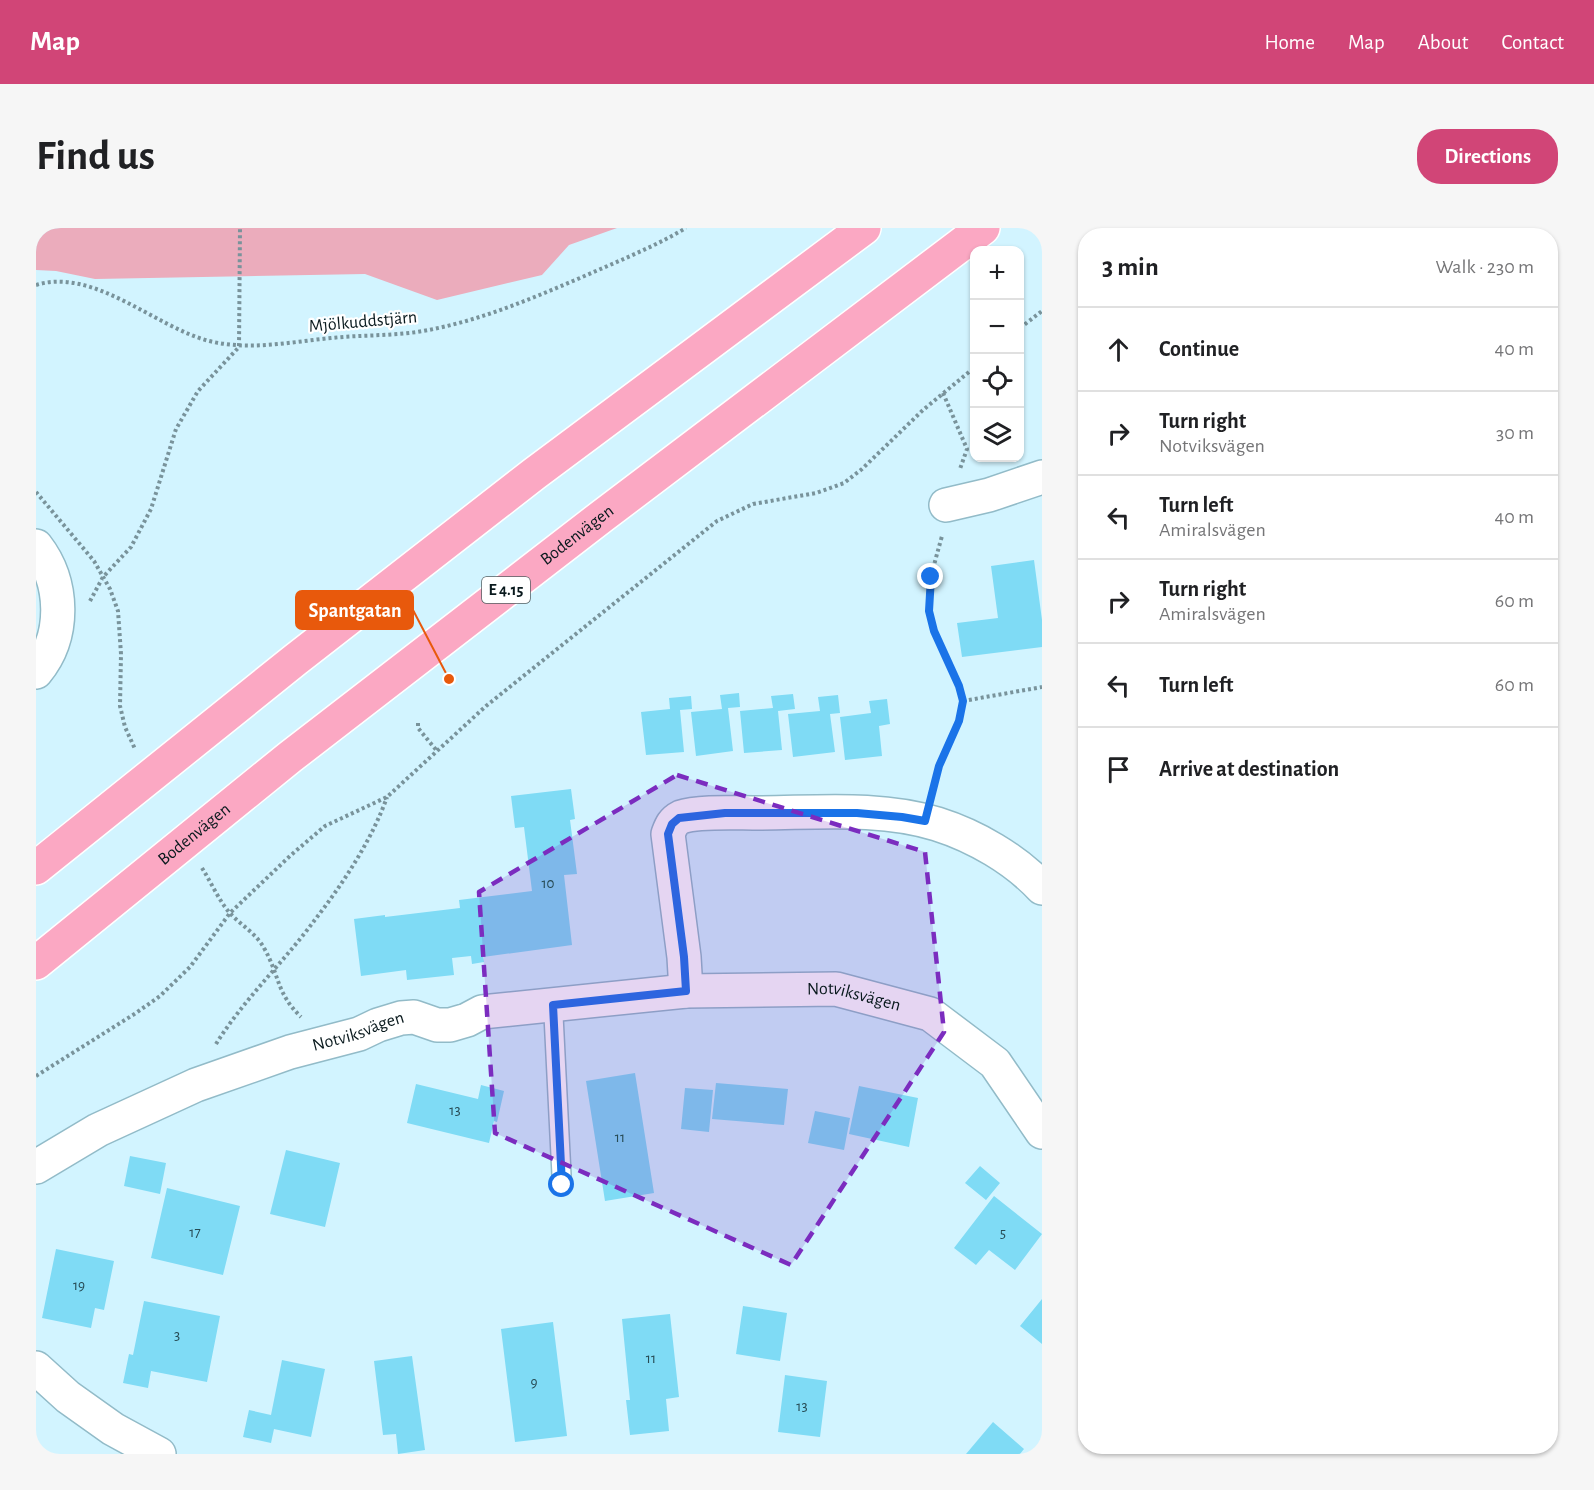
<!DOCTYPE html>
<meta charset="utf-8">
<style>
body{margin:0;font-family:"Alegreya Sans",sans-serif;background:#f6f6f6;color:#202124}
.controls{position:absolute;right:18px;top:18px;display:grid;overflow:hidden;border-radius:12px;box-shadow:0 2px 4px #0004}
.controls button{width:54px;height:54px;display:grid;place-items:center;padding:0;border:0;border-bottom:2px solid #e0e0e0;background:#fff;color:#202124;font:30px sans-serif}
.stop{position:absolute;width:18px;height:18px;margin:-14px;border:4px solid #1a73e8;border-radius:50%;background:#fff}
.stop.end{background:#1a73e8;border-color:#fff;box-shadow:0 2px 6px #0008}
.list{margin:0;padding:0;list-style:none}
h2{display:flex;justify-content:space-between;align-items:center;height:78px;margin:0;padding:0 24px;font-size:26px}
h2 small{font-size:20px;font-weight:400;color:#757577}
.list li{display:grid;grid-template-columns:39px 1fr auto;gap:18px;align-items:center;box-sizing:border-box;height:84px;padding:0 24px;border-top:2px solid #e0e0e0}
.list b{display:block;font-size:22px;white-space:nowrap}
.list p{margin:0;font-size:20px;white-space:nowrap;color:#757577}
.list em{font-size:20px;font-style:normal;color:#757577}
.icon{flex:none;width:33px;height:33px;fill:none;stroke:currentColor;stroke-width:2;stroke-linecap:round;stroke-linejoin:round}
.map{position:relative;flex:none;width:1006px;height:1226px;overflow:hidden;border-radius:24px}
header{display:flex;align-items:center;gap:36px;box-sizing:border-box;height:84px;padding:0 30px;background:#d14577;color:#fff}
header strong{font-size:28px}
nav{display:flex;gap:33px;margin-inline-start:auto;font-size:21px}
.intro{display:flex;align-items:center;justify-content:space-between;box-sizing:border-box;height:144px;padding:0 36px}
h1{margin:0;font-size:42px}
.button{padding:15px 27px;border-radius:24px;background:#d14577;color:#fff;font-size:21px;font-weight:700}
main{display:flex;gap:36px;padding:0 36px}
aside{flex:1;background:#fff;border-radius:24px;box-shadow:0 2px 4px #0004}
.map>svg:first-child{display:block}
.green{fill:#ebacbc}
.building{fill:#7fdbf5}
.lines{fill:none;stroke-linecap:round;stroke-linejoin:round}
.service-casing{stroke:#92bbc8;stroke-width:21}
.minor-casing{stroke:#92bbc8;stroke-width:36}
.primary-casing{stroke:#fff;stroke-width:36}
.path{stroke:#79939b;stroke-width:4;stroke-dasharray:3 3;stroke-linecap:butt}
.service{stroke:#fff;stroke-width:18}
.minor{stroke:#fff;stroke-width:33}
.primary{stroke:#fba8c3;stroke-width:33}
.route{stroke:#1a73e8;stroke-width:8}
.marked{fill:#7b2cbf;fill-opacity:0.2;stroke:#7b2cbf;stroke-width:4.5;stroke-dasharray:12 8;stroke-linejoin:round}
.labels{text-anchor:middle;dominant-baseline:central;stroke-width:4.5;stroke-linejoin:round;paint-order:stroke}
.number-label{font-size:15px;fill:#264a53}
.shield{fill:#fff;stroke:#535e61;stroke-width:1.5}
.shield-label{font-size:16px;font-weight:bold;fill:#09191d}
.street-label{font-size:18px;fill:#09191d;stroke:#fff}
.leader{fill:none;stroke:#e8590c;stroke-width:2}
.callout-dot{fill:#e8590c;stroke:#fff;stroke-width:2}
.callout{fill:#e8590c;stroke:#e8590c;stroke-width:2}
.callout-label{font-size:20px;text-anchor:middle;font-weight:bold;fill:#fff}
</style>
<header>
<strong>Map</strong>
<nav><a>Home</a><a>Map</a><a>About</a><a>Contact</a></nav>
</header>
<div class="intro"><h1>Find us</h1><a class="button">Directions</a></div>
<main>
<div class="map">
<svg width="1006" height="1226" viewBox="0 0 1006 1226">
<rect width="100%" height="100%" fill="#d2f4ff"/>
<!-- green -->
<path class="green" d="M 26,0 L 581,0 L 533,17 L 506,47 L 401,72 L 329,46 L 59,51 L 20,43 L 0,42 L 0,1 Z"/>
<!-- building -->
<path class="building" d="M 998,332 L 1006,392 L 1006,419 L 926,429 L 921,395 L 962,390 L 955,338 Z
M 703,465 L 704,479 L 692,480 L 697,523 L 660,528 L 655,484 L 686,481 L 684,467 Z
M 757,466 L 759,481 L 742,483 L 746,522 L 708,525 L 704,483 L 737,480 L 735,468 Z
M 802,467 L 804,485 L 794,486 L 799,524 L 757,529 L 752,486 L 784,483 L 782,469 Z
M 655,468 L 656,481 L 644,482 L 648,524 L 610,527 L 605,484 L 634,481 L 633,470 Z
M 851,471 L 854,496 L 843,498 L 846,528 L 809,532 L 804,489 L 835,485 L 833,473 Z
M 535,561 L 539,591 L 534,592 L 541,646 L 528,647 L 536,717 L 447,729 L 448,734 L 436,736 L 435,728 L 416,730 L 418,747 L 371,752 L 370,742 L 325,748 L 318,691 L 349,687 L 349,689 L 424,680 L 423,672 L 496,663 L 488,599 L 479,600 L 475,568 Z
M 599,845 L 618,965 L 569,973 L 550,853 Z
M 680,855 L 752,861 L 748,897 L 676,891 Z
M 380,856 L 442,871 L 445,857 L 468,863 L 461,894 L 458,893 L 453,915 L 371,895 Z
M 823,858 L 882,870 L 873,919 L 813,906 Z
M 649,860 L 677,862 L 673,904 L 645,901 Z
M 779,883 L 814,890 L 808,922 L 772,915 Z
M 250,922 L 304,935 L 289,999 L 234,986 Z
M 94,928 L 130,935 L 124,966 L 88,958 Z
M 944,938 L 964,955 L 950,972 L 929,955 Z
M 131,960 L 204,978 L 187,1047 L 115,1030 Z
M 958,968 L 1006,1006 L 979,1042 L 953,1022 L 940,1037 L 918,1020 Z
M 20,1021 L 78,1033 L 68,1082 L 59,1080 L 55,1100 L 6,1090 Z
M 1006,1071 L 1006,1116 L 984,1098 Z
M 108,1073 L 184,1088 L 171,1154 L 115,1143 L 112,1160 L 87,1155 L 93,1126 L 97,1127 Z
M 707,1078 L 751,1085 L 744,1133 L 700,1126 Z
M 634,1086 L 643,1169 L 630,1171 L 633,1203 L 594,1207 L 590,1172 L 594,1172 L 586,1091 Z
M 517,1094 L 531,1208 L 479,1214 L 465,1101 Z
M 376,1128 L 389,1222 L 362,1226 L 360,1206 L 347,1207 L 338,1133 Z
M 246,1132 L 289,1141 L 275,1209 L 238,1201 L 235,1215 L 207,1209 L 213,1182 L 235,1187 Z
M 749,1147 L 791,1153 L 784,1209 L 742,1204 Z
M 957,1194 L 988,1221 L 984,1226 L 930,1226 Z"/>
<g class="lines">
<!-- service casing -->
<g class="service-casing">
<path id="service" d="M 517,777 L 526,957"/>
</g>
<!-- minor casing -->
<g class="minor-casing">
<g id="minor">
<path d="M 910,277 L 953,267 L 1006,249"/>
<path d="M 0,318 C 28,354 30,408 0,444"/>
<path d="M 650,763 L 648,729 L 632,606 C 635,598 637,593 645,589 C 662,583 700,585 719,585 C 778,585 844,578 901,596 C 939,608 979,631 1006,660"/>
<path id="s1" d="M 0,939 L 62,902 L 160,857 L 254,824 L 323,806 L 342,797 L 365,790 L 378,789 L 401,797 L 414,797 L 431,792 L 446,784 L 650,763 L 800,761 L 894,786 L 959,835 L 1006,904"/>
<path d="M 0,1140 L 32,1169 L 77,1201 L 123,1226"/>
</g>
</g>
<!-- primary casing -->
<g class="primary-casing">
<g id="primary">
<path d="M 0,640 L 259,432 L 498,246 L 828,0"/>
<path id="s2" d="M 0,735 L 254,529 L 565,289 L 947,0"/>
</g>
</g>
<!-- path -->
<path class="path" d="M 0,57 C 58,39 119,99 173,113 C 214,123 254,114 295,110 C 323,107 352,108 381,104 C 438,95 490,73 544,50 C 580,34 616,20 650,0
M 984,100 L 1006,83
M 907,165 L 931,221 L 924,241
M 0,264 L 58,333 L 74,361 L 82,383 L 85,426 L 84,478 L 89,499 L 99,521
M 54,373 L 67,349 L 95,319 L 115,281 L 140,201 L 162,163 L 203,119 L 204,0
M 927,473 L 1006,459
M 382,495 L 382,500 L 401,523
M 896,563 C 898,555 900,545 904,537 C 911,517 928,493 926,472 C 925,455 915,439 908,424 C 886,375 892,358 906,308
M 166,640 C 175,654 182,671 193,684 C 203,696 220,705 228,720 C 244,748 240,765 265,789
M 180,816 C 208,771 247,735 278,693 C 306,657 336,612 351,569
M 0,848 L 100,785 L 124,768 L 154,739 L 194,685 L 255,627 L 289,598 L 351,569 L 450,478 L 681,293 L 717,276 L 780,265 L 808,255 L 826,241 L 887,182 L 939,139"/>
<!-- service -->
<use href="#service" class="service"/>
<!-- minor -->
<use href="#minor" class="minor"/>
<!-- primary -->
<use href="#primary" class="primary"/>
</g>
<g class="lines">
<!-- route -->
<path class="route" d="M 526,957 L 517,777 L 650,763 L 648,729 L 632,606 L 636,596 L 643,590 L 689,585 L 821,585 L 866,589 L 889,593 L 903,538 L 923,493 L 927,473 L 923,458 L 898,403 L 893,383 L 895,349"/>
</g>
<!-- marked area -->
<path class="marked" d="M 641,547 L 889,624 L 908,804 L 755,1037 L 459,905 L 443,664 Z"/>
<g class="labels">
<!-- number labels -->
<g class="number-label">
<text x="512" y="655">10</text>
<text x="419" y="882">13</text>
<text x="584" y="909">11</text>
<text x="159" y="1004">17</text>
<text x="967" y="1005">5</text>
<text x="43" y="1057">19</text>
<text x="141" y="1107">3</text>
<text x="615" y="1130">11</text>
<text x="498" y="1154">9</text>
<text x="766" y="1178">13</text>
</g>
<!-- shield labels -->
<rect class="shield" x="446" y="349" width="48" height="26" rx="4.5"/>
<g class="shield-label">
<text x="470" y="362">E 4.15</text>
</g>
<!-- street labels -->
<g class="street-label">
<text transform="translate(327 94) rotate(-5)">Mjölkuddstjärn</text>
<text stroke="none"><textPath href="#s2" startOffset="690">Bodenvägen</textPath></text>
<text stroke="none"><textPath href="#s2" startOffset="204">Bodenvägen</textPath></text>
<text stroke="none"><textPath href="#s1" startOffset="855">Notviksvägen</textPath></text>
<text stroke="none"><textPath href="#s1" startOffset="351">Notviksvägen</textPath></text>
</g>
</g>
<!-- callouts -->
<path class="leader" d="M413 451L377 382"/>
<circle class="callout-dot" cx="413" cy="451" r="6"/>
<rect class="callout" x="260" y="363" width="117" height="38" rx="6"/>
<g class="callout-label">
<text x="319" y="389">Spantgatan</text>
</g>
</svg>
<div class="controls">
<button>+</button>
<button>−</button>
<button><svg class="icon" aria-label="locate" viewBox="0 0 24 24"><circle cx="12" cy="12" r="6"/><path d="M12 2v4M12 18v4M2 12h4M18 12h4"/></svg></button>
<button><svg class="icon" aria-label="layers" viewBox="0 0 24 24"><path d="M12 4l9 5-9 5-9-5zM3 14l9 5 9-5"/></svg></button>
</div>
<div class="stop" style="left:526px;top:957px"></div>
<div class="stop end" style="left:895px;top:349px"></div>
</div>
<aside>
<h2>3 min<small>Walk · 230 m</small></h2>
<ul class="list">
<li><svg class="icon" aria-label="ahead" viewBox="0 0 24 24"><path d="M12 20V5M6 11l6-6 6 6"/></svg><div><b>Continue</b></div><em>40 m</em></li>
<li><svg class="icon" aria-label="right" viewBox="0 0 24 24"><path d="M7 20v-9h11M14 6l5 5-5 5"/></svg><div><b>Turn right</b><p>Notviksvägen</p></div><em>30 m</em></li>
<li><svg class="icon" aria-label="left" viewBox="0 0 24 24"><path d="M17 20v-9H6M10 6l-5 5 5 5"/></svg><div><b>Turn left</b><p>Amiralsvägen</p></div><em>40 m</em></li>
<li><svg class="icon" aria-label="right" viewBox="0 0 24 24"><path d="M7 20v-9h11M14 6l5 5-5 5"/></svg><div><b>Turn right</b><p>Amiralsvägen</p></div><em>60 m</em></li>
<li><svg class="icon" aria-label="left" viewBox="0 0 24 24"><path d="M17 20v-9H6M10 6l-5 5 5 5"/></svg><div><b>Turn left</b></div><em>60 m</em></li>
<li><svg class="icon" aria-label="arrive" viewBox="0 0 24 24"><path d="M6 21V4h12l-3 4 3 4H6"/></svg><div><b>Arrive at destination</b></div></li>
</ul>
</aside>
</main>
